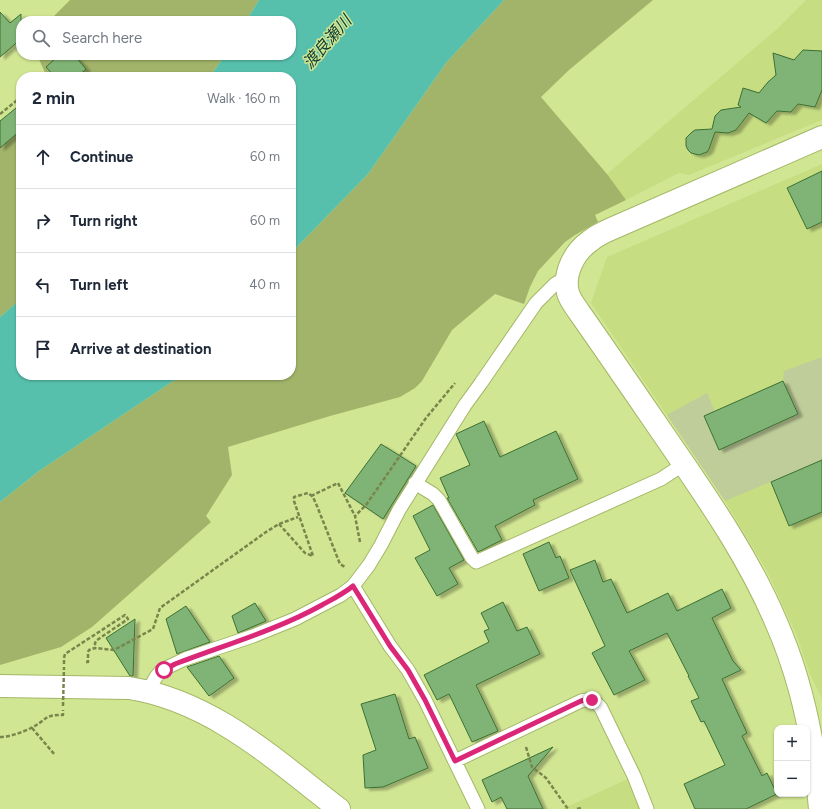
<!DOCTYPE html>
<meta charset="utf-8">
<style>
body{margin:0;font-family:Figtree,"Noto Sans JP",sans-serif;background:#f2f2f3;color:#1f2937}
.controls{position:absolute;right:12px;bottom:12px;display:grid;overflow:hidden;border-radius:8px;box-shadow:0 1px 3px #0004}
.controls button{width:36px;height:36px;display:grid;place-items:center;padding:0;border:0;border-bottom:1px solid #e0e1e3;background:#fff;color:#1f2937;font:20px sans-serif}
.stop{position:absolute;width:12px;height:12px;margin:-9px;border:3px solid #db2777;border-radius:50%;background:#fff}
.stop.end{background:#db2777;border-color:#fff;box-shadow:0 1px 4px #0008}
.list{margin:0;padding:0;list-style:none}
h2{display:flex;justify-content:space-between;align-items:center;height:52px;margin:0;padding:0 16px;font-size:17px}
h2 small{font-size:13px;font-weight:400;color:#747a83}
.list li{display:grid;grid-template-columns:26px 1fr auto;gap:12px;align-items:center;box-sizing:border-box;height:64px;padding:0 16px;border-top:1px solid #e0e1e3}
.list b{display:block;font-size:15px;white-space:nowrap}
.list em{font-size:13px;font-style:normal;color:#747a83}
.icon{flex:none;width:22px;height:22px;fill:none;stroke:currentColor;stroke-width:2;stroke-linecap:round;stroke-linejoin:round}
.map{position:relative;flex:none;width:822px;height:809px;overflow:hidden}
.search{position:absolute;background:#fff;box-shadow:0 1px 3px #0004;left:16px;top:16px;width:280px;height:44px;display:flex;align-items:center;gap:10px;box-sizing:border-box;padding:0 14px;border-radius:16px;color:#747a83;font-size:15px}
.panel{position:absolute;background:#fff;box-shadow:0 1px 3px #0004;left:16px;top:72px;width:280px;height:308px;border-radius:16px}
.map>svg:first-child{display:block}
.built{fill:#c6dd82}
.green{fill:#bfcd9a}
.forest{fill:#a1b469}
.water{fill:#57c0ad}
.building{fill:#80b376;stroke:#3c7031;filter:url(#shadow)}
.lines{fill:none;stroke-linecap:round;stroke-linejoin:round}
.service-casing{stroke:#a4b766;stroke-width:15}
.minor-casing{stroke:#a4b766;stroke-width:24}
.tertiary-casing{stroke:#a4b766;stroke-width:24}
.path{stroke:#78864c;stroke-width:2.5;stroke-dasharray:4 2;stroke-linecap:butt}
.service{stroke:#fff;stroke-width:13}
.minor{stroke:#fff;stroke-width:22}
.tertiary{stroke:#fff;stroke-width:22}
.path-bridge{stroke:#78864c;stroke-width:2.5;stroke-dasharray:4 2;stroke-linecap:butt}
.route{stroke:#db2777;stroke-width:5}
.labels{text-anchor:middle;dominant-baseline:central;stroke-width:3;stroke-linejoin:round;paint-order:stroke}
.water-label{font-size:16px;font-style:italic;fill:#0b3c35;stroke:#d1e693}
</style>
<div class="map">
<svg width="822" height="809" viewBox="0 0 822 809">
<defs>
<filter id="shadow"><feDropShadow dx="4.5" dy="2.5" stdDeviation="1" flood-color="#0004"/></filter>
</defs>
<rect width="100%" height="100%" fill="#d1e693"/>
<!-- built -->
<path class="built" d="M 806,0 L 822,0 L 822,120 L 689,175 L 679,173 L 626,200 L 607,174 L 777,29 Z
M 822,164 L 822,699 L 809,672 L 797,636 L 767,571 L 725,501 L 591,303 L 607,257 Z
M 630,778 L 642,809 L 562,809 Z"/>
<!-- green -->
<path class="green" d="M 822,357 L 822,460 L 725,501 L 667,415 L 707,393 L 715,412 L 704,417 L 719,450 L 798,414 L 783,381 L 784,371 Z"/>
<!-- forest -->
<path class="forest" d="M 70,0 L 259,0 L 246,21 L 49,21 Z
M 504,0 L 653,0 L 569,70 L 541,97 L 607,174 L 626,200 L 595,215 L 598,222 L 575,235 L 565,242 L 538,271 L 530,287 L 524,304 L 495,294 L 452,330 L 422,381 L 415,388 L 400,397 L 330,416 L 228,447 L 232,475 L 206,516 L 211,522 L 92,627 L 61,647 L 0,665 L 0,502 L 39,471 L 182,375 L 291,375 L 291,253 L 368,174 L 446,63 Z
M 37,55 L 225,55 L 210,77 L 47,77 Z
M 21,125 L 21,299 L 0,317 L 0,141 Z"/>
<!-- water -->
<path class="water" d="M 259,0 L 504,0 L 446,63 L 368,174 L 291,253 L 291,77 L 210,77 L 225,55 L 291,55 L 291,21 L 246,21 Z
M 21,299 L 21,375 L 182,375 L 39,471 L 0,502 L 0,317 Z"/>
<!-- building -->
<path class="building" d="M 0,12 L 10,23 L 21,14 L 21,39 L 0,57 Z
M 803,50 L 822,51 L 822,90 L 815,107 L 798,104 L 791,112 L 777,111 L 766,123 L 749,113 L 736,130 L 728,133 L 715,132 L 709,149 L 707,152 L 699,155 L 691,153 L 688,150 L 686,146 L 686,138 L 692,132 L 695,130 L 712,129 L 715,116 L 721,110 L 741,107 L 738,105 L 743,88 L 759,93 L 768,82 L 776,75 L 773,53 L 794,60 Z
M 59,55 L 74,55 L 86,69 L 77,77 L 55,77 L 46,67 Z
M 21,104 L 21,130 L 0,148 L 0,121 Z
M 822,171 L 822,222 L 807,229 L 787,188 Z
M 783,381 L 798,414 L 719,450 L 704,416 Z
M 484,421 L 500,457 L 556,431 L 578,479 L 533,500 L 535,505 L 495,526 L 502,540 L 478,552 L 447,498 L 449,498 L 440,478 L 470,465 L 456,434 Z
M 381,444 L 416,466 L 383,519 L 345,493 Z
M 822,460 L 822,512 L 789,526 L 771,482 Z
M 433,505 L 464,560 L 449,568 L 458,584 L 437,596 L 415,558 L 430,550 L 413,516 Z
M 549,542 L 556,558 L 560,556 L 569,578 L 539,591 L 523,554 Z
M 595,560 L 603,582 L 611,579 L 627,613 L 668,593 L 677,611 L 722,589 L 731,608 L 712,618 L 733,661 L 741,670 L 722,679 L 747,733 L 742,736 L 762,776 L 767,773 L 777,794 L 746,809 L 695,809 L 684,784 L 725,765 L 704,721 L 701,722 L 691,701 L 699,698 L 688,676 L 689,676 L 667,633 L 629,651 L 645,680 L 614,695 L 592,653 L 605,646 L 570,570 Z
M 503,602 L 517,631 L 527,627 L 540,654 L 476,685 L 498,731 L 472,742 L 449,694 L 437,700 L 424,675 L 489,642 L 484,631 L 489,629 L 481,613 Z
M 255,603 L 266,621 L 238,633 L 232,616 Z
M 186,606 L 210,642 L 177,654 L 166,619 Z
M 135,619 L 133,676 L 130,676 L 106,638 Z
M 219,656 L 234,678 L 209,696 L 187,667 Z
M 395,694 L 409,739 L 415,737 L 428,768 L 383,787 L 365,788 L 363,755 L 376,750 L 361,704 Z
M 553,747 L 528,776 L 543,809 L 507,809 L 501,797 L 492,802 L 482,780 Z"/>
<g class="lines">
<!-- service casing -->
<g class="service-casing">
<path id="service" d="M 415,483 L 433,494 L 439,500 L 472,558 L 476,562 L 661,479 L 684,464
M 353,586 L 390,646 L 408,670 L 425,700 L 478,809
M 148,691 L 156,677 L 161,671 L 166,668 L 185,659 L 253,636 L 295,619 L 341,595 L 353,586 L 369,565 L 381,545 L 399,510 L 465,405 L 481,383 L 536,303 L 555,284 L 567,277
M 455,761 L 581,701 C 591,698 595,701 601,708 L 634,776 L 647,809"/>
</g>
<!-- minor casing -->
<g class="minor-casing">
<path id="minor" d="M 0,686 L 129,688 C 212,701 274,759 339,809"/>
</g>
<!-- tertiary casing -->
<g class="tertiary-casing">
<path id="tertiary" d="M 820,809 C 815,745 802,681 776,622 C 750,561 714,508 677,454 C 644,406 612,359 579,312 C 575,306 570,300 568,293 C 563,274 574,252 590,241 C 596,236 604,232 611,229 L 822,137"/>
</g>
<!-- path -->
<path class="path" d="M 0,114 L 21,97
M 311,496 L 338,483 L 355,516
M 279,524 L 305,553 L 313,556 L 294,501 L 294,497 L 308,493 L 313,497 L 317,506 L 340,564 L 345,567
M 360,542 L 355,516 L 366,505 L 426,418 L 455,383
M 86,662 L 88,662 L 88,652 L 89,650 L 95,648 L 114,650 L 153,629 L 160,608 L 266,532 L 279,524 L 298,517
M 64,664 L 64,658 L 65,654 L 125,615 L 128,619 L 97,640 L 95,643 L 95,648
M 32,728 L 55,755
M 0,737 C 10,737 23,732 31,728 C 46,721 44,714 63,715 L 63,710
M 526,747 L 532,767 L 546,778 L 568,809
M 577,809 L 581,808"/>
<!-- service -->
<use href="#service" class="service"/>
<!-- minor -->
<use href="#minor" class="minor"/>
<!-- tertiary -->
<use href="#tertiary" class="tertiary"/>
<!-- path-bridge -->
<path class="path-bridge" d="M 63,706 L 64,667"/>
</g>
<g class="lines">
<!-- route -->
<path class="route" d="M 164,670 L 175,664 C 224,645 275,631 322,605 C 333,599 343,594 353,586 L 390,646 L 408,670 L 425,700 L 455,761 L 581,701 L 588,699 L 592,700"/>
</g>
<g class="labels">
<!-- water labels -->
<g class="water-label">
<text transform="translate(327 42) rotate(-49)">渡良瀬川</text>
</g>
</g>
</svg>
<div class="controls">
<button>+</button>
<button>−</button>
</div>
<div class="stop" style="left:164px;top:670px"></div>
<div class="stop end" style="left:592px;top:700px"></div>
<div class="search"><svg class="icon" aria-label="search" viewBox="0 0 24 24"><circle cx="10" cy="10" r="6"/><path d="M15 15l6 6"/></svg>Search here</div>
<section class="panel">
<h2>2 min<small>Walk · 160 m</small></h2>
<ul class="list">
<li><svg class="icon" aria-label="ahead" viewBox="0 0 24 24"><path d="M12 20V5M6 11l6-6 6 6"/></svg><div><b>Continue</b></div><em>60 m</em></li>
<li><svg class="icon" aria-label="right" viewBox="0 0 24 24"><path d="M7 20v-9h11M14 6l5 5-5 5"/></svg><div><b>Turn right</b></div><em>60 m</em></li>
<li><svg class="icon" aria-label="left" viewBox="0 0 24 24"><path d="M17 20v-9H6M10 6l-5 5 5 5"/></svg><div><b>Turn left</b></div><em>40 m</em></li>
<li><svg class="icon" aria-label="arrive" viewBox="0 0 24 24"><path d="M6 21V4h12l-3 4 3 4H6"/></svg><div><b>Arrive at destination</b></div></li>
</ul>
</section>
</div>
